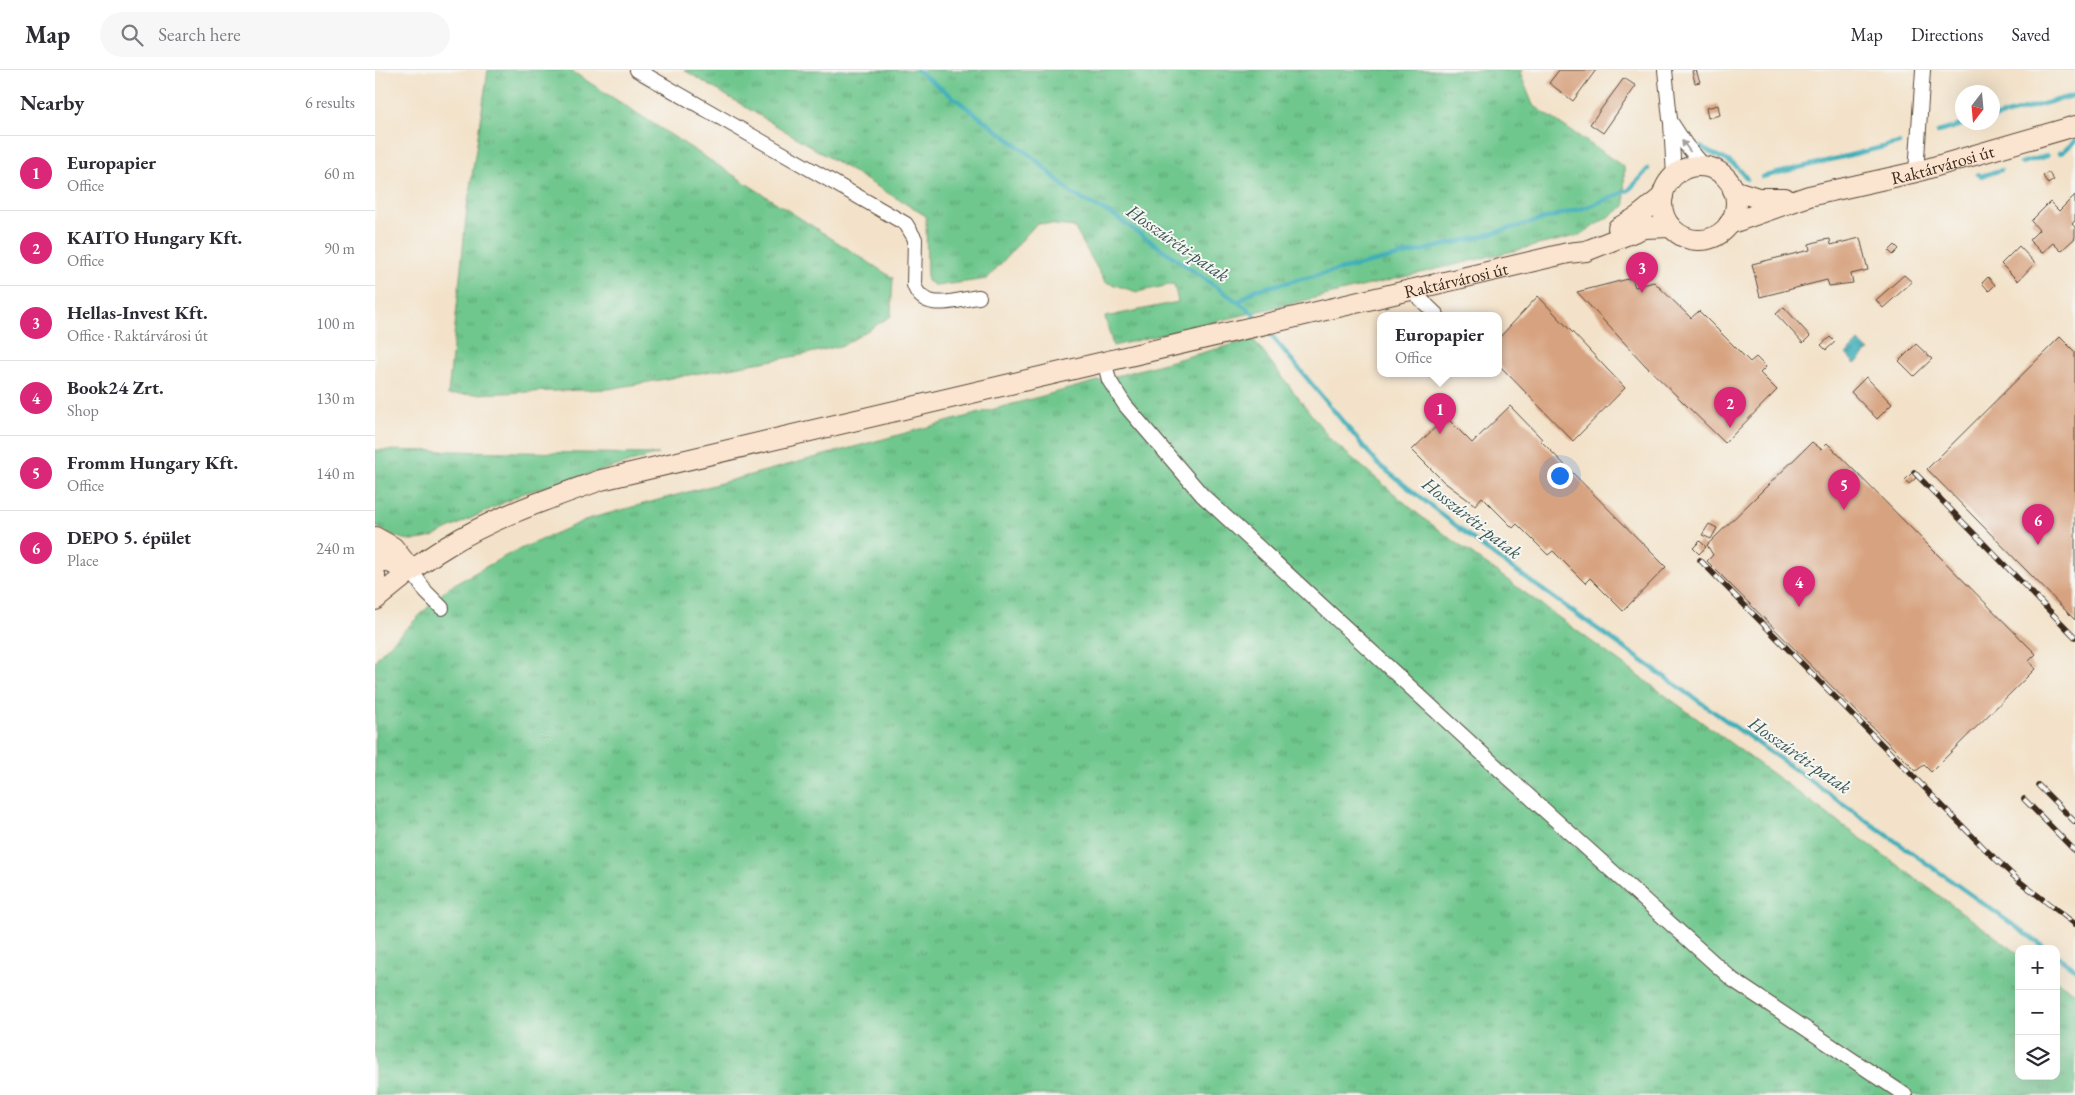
<!DOCTYPE html>
<meta charset="utf-8">
<style>
body{margin:0;font-family:"EB Garamond",serif;background:#f7f7f7;color:#2b2b33}
.controls{position:absolute;right:15px;bottom:15px;display:grid;overflow:hidden;border-radius:10px;box-shadow:0 5px 20px #0002}
.controls button{width:45px;height:45px;display:grid;place-items:center;padding:0;border:0;border-bottom:1px solid #e1e1e2;background:#fff;color:#2b2b33;font:25px sans-serif}
.compass{position:absolute;left:1580px;top:15px;width:45px;height:45px;border-radius:50%;background:#fff;box-shadow:0 5px 20px #0002;rotate:196deg}
.you{position:absolute;left:1184px;top:405px;width:18px;height:18px;margin:-12px;border:4px solid #fff;border-radius:50%;background:#1a73e8;box-shadow:0 0 0 8px #1a73e833}
.badge{display:grid;place-items:center;width:32px;height:32px;border-radius:50%;background:#db2777;color:#fff;font-size:16px;font-weight:700}
.pin{position:absolute;translate:-50% -41px;filter:drop-shadow(0 1px 2px #0008)}
.pin::after{content:'';position:absolute;top:26px;width:18px;height:15px;background:inherit;clip-path:polygon(0 0,100% 0,50% 100%)}
.popup{position:absolute;left:1002px;top:242px;width:125px;height:65px;box-sizing:border-box;display:grid;place-content:center;border-radius:10px;background:#fff;filter:drop-shadow(0 1px 4px #0005);font-size:16px;white-space:nowrap;color:#7c7c81}
.popup b{font-size:19px;color:#2b2b33}
.popup::after{content:'';position:absolute;left:50%;top:100%;margin-left:-10px;border:10px solid transparent;border-top-color:#fff}
.list{margin:0;padding:0;list-style:none}
h2{display:flex;justify-content:space-between;align-items:center;height:65px;margin:0;padding:0 20px;font-size:21px}
h2 small{font-size:16px;font-weight:400;color:#7c7c81}
.list li{display:grid;grid-template-columns:32px 1fr auto;gap:15px;align-items:center;box-sizing:border-box;height:75px;padding:0 20px;border-top:1px solid #e1e1e2}
.list b{display:block;font-size:19px;white-space:nowrap}
.list p{margin:0;font-size:16px;white-space:nowrap;color:#7c7c81}
.list em{font-size:16px;font-style:normal;color:#7c7c81}
.icon{flex:none;width:28px;height:28px;fill:none;stroke:currentColor;stroke-width:2;stroke-linecap:round;stroke-linejoin:round}
.map{position:relative;flex:none;width:1700px;height:1025px;overflow:hidden}
header{display:flex;align-items:center;gap:30px;box-sizing:border-box;height:70px;padding:0 25px;background:#fff;border-bottom:1px solid #e1e1e2}
header strong{font-size:24px}
nav{display:flex;gap:28px;margin-inline-start:auto;font-size:18px}
.search{width:350px;height:45px;background:#f7f7f7;display:flex;align-items:center;gap:12px;box-sizing:border-box;padding:0 18px;border-radius:28px;color:#7c7c81;font-size:19px}
main{display:flex}
aside{flex:1;background:#fff}
.map>svg:first-child{display:block}
.grass{fill:url(#grass-tufts);stroke:#557856}
.water{fill:url(#water-waves);stroke:#3c6c6c}
.lines{fill:none;stroke-linecap:round;stroke-linejoin:round}
.stream{stroke:#3eaeb9;stroke-width:4.5}
.building{fill:#d7a27f}
.street-casing{stroke:#574638;stroke-width:16}
.secondary-casing{stroke:#574638;stroke-width:22}
.street{stroke:#fff;stroke-width:14}
.secondary{stroke:#fce5d0;stroke-width:20}
.rail-casing{stroke:#3b2a1e;stroke-width:5.5}
.rail{stroke:#f6f6f2;stroke-width:4;stroke-dasharray:11;stroke-linecap:butt}
.oneway{fill:#a79f9a}
.labels{text-anchor:middle;dominant-baseline:central;stroke-width:4;stroke-linejoin:round;paint-order:stroke}
.street-label{font-size:18px;fill:#3b2a1e;stroke:#f6f6f2}
.water-label{font-size:19px;font-style:italic;fill:#3c5854;stroke:#f6f6f2}
</style>
<header>
<strong>Map</strong>
<div class="search"><svg class="icon" aria-label="search" viewBox="0 0 24 24"><circle cx="10" cy="10" r="6"/><path d="M15 15l6 6"/></svg>Search here</div>
<nav><a>Map</a><a>Directions</a><a>Saved</a></nav>
</header>
<main>
<aside>
<h2>Nearby<small>6 results</small></h2>
<ul class="list">
<li><span class="badge">1</span><div><b>Europapier</b><p>Office</p></div><em>60 m</em></li>
<li><span class="badge">2</span><div><b>KAITO Hungary Kft.</b><p>Office</p></div><em>90 m</em></li>
<li><span class="badge">3</span><div><b>Hellas-Invest Kft.</b><p>Office · Raktárvárosi út</p></div><em>100 m</em></li>
<li><span class="badge">4</span><div><b>Book24 Zrt.</b><p>Shop</p></div><em>130 m</em></li>
<li><span class="badge">5</span><div><b>Fromm Hungary Kft.</b><p>Office</p></div><em>140 m</em></li>
<li><span class="badge">6</span><div><b>DEPO 5. épület</b><p>Place</p></div><em>240 m</em></li>
</ul>
</aside>
<div class="map">
<svg width="1700" height="1025" viewBox="0 0 1700 1025">
<defs>
<pattern id="grass-tufts" width="24" height="20" patternUnits="userSpaceOnUse" patternTransform="scale(1.25)"><rect width="24" height="20" fill="#6fc78e"/><path d="M3 7l-1-3M5 7V3M7 7l1-3M15 17l-1-3M17 17v-4M19 17l1-3" fill="none" stroke="#5ca273"/></pattern>
<pattern id="water-waves" width="16" height="10" patternUnits="userSpaceOnUse" patternTransform="scale(1.25)"><rect width="16" height="10" fill="#3eaeb9"/><path d="M0 5q4-4 8 0t8 0" fill="none" stroke="#358e96"/></pattern>
</defs>
<rect width="100%" height="100%" fill="#f6f6f2"/>
<filter id="ink" filterUnits="userSpaceOnUse"><feTurbulence type="fractalNoise" baseFrequency=".02" numOctaves="2"/><feDisplacementMap in="SourceGraphic" scale="10" xChannelSelector="R" yChannelSelector="G"/><feConvolveMatrix kernelMatrix="1 2 1 2 8 2 1 2 1" color-interpolation-filters="sRGB"/></filter>
<filter id="wash" filterUnits="userSpaceOnUse"><feTurbulence type="fractalNoise" baseFrequency=".0096" numOctaves="4" result="noise"/><feDisplacementMap in="SourceGraphic" scale="20" xChannelSelector="R" yChannelSelector="G"/><feGaussianBlur stdDeviation="1.12" result="paint"/><feColorMatrix in="noise" values="0 0 0 0 0 0 0 0 0 0 0 0 0 0 0 0 0 1.4 0 .05"/><feComposite in="paint" operator="in"/></filter>
<g filter="url(#wash)">
<rect width="100%" height="100%" fill="#f3e2c9"/>
<!-- grass -->
<path class="grass" d="M 113,0 L 195,0 L 518,208 L 516,246 L 469,275 L 427,285 L 234,319 L 73,325 L 92,138 Z
M 309,0 L 1147,0 L 1145,3 L 1158,35 L 1249,97 L 1250,136 L 1205,165 L 738,276 L 730,247 L 803,232 L 799,214 L 762,222 L 730,212 L 699,157 L 662,153 L 612,209 L 561,216 L 552,211 L 551,146 Z
M 878,269 L 956,370 L 1049,449 L 1644,884 L 1644,1006 L 1681,1006 L 1681,910 L 1700,923 L 1700,1025 L 0,1025 L 0,592 L 4,585 L 74,517 L 136,483 L 213,449 Z
M 0,380 L 283,384 L 149,423 L 57,467 C 31,474 23,468 0,456 Z"/>
<!-- water -->
<path class="water" d="M 1484,271 L 1494,281 L 1480,294 L 1471,284 Z"/>
<g class="lines">
<!-- stream -->
<path class="stream" d="M 542,0 L 659,88 L 697,124 L 738,145 L 873,239 L 883,250
M 1618,48 L 1700,25
M 1563,62 L 1596,52
M 1326,77 C 1345,90 1357,87 1372,109
M 1684,83 L 1688,82 L 1700,71
M 1646,93 L 1672,86
M 1603,104 L 1606,106 L 1626,100
M 1387,107 L 1524,73
M 863,232 L 880,220 L 1104,167 L 1215,136 L 1254,120 L 1273,99
M 891,259 L 1003,394 L 1113,481 L 1672,879
M 1681,885 L 1700,899"/>
</g>
<g id="blocks">
<!-- building -->
<path class="building" d="M 1184,0 L 1221,0 L 1198,31 L 1174,13 Z
M 1321,0 L 1325,12 L 1320,13 L 1317,1 Z
M 1249,8 L 1261,16 L 1228,63 L 1215,54 Z
M 1343,35 L 1345,45 L 1333,48 L 1331,38 Z
M 1673,102 L 1679,110 L 1673,114 L 1668,106 Z
M 1700,125 L 1700,151 L 1697,154 L 1700,157 L 1700,168 L 1686,181 L 1678,173 L 1667,183 L 1654,170 L 1664,160 L 1656,151 L 1675,132 L 1684,141 Z
M 1485,168 L 1493,200 L 1476,204 L 1478,213 L 1454,216 L 1452,210 L 1385,227 L 1377,194 L 1435,180 L 1434,174 L 1448,170 L 1455,169 L 1456,175 Z
M 1520,175 L 1524,179 L 1518,185 L 1514,181 Z
M 1644,176 L 1660,193 L 1643,211 L 1626,194 Z
M 1529,205 L 1537,212 L 1508,238 L 1501,230 Z
M 1613,207 L 1620,215 L 1614,221 L 1607,213 Z
M 1257,208 L 1260,217 L 1279,212 L 1316,248 L 1324,241 L 1375,292 L 1381,287 L 1391,297 L 1385,303 L 1402,320 L 1350,373 L 1270,295 L 1202,222 Z
M 1163,226 L 1250,318 L 1198,371 L 1124,295 L 1124,268 Z
M 1409,237 L 1435,266 L 1428,273 L 1401,244 Z
M 1455,267 L 1460,272 L 1451,280 L 1446,275 Z
M 1685,267 L 1700,282 L 1700,550 L 1552,399 Z
M 1541,274 L 1557,289 L 1539,306 L 1524,291 Z
M 1491,307 L 1517,334 L 1502,349 L 1476,322 Z
M 1135,336 L 1167,369 L 1165,370 L 1291,497 L 1248,541 L 1215,508 L 1210,513 L 1178,481 L 1173,485 L 1142,454 L 1138,458 L 1107,427 L 1100,435 L 1069,412 L 1037,380 L 1071,347 L 1097,373 Z
M 1437,372 L 1446,379 L 1452,373 L 1661,584 L 1654,591 L 1660,599 L 1556,702 L 1549,695 L 1541,701 L 1332,491 L 1338,485 L 1332,475 Z
M 1537,403 L 1541,408 L 1534,414 L 1530,410 Z
M 1334,454 L 1342,458 L 1336,469 L 1327,465 Z
M 1325,471 L 1331,477 L 1324,484 L 1318,478 Z"/>
</g>
</g>
<g filter="url(#ink)">
<use href="#blocks" fill-opacity="0" stroke="#574638" stroke-width="1"/>
<g class="lines">
<!-- street casing -->
<g class="street-casing">
<path id="street" d="M 262,0 L 531,154 L 540,169 L 539,215 C 549,244 582,229 604,227
M 1290,0 L 1295,49
M 1296,52 L 1311,75 L 1330,97
M 1296,53 L 1299,106
M 1541,102 L 1548,0
M 1035,219 L 1062,245
M 729,290 L 734,310 L 750,335 L 827,425 L 1125,700 L 1358,910 L 1530,1025
M 36,500 L 51,522 L 67,538"/>
</g>
<!-- secondary casing -->
<g class="secondary-casing">
<g id="secondary">
<circle cx="1324" cy="133" r="37"/>
<path d="M 1358,120 L 1383,128 L 1410,128"/>
<path id="s1" d="M 1354,154 L 1434,126 L 1541,102 L 1700,56"/>
<path d="M 1243,158 L 1262,147 L 1288,126"/>
<path d="M 0,467 L 18,477 L 36,500"/>
<path d="M 0,484 L 22,496 L 36,500"/>
<path d="M 0,504 L 0,522"/>
<path id="s2" d="M 0,530 C 23,511 46,492 71,477 C 119,447 173,429 226,410 L 1193,183 L 1211,181 L 1269,158 L 1296,157"/>
</g>
</g>
<!-- street -->
<use href="#street" class="street"/>
<!-- secondary -->
<use href="#secondary" class="secondary"/>
<!-- rail casing -->
<g class="rail-casing">
<path id="rail" d="M 1539,402 L 1700,567
M 1325,490 L 1609,778 L 1644,811 L 1700,854
M 1663,715 L 1700,752
M 1649,729 L 1700,781"/>
</g>
<!-- rail -->
<use href="#rail" class="rail"/>
</g>
<!-- one-way arrows -->
<defs><path id="oneway-solid" d="M-6-.8H1V-3.2L6.5 0L1 3.2V.8H-6Z" transform="scale(1.25)"/></defs>
<use class="oneway" href="#oneway-solid" transform="translate(1311 76) rotate(-127)"/>
</g>
<g class="labels">
<!-- street labels -->
<g class="street-label">
<text stroke="none"><textPath href="#s1" startOffset="222">Raktárvárosi út</textPath></text>
<text stroke="none"><textPath href="#s2" startOffset="1136">Raktárvárosi út</textPath></text>
</g>
<!-- water labels -->
<g class="water-label">
<text transform="translate(803 173) rotate(35)">Hosszúréti-patak</text>
<text transform="translate(1097 448) rotate(38)">Hosszúréti-patak</text>
<text transform="translate(1425 685) rotate(35)">Hosszúréti-patak</text>
</g>
</g>
</svg>
<div class="controls">
<button>+</button>
<button>−</button>
<button><svg class="icon" aria-label="layers" viewBox="0 0 24 24"><path d="M12 4l9 5-9 5-9-5zM3 14l9 5 9-5"/></svg></button>
</div>
<svg class="compass" viewBox="-18 -18 36 36"><path d="M0-13l5 13h-10z" fill="#e53935"/><path d="M0 13l5-13h-10z" fill="#7c7c81"/></svg>
<div class="you"></div>
<div class="pin badge" style="left:1065px;top:364px">1</div>
<div class="popup"><b>Europapier</b>Office</div>
<div class="pin badge" style="left:1355px;top:358px">2</div>
<div class="pin badge" style="left:1267px;top:223px">3</div>
<div class="pin badge" style="left:1424px;top:537px">4</div>
<div class="pin badge" style="left:1469px;top:440px">5</div>
<div class="pin badge" style="left:1663px;top:475px">6</div>
</div>
</main>
